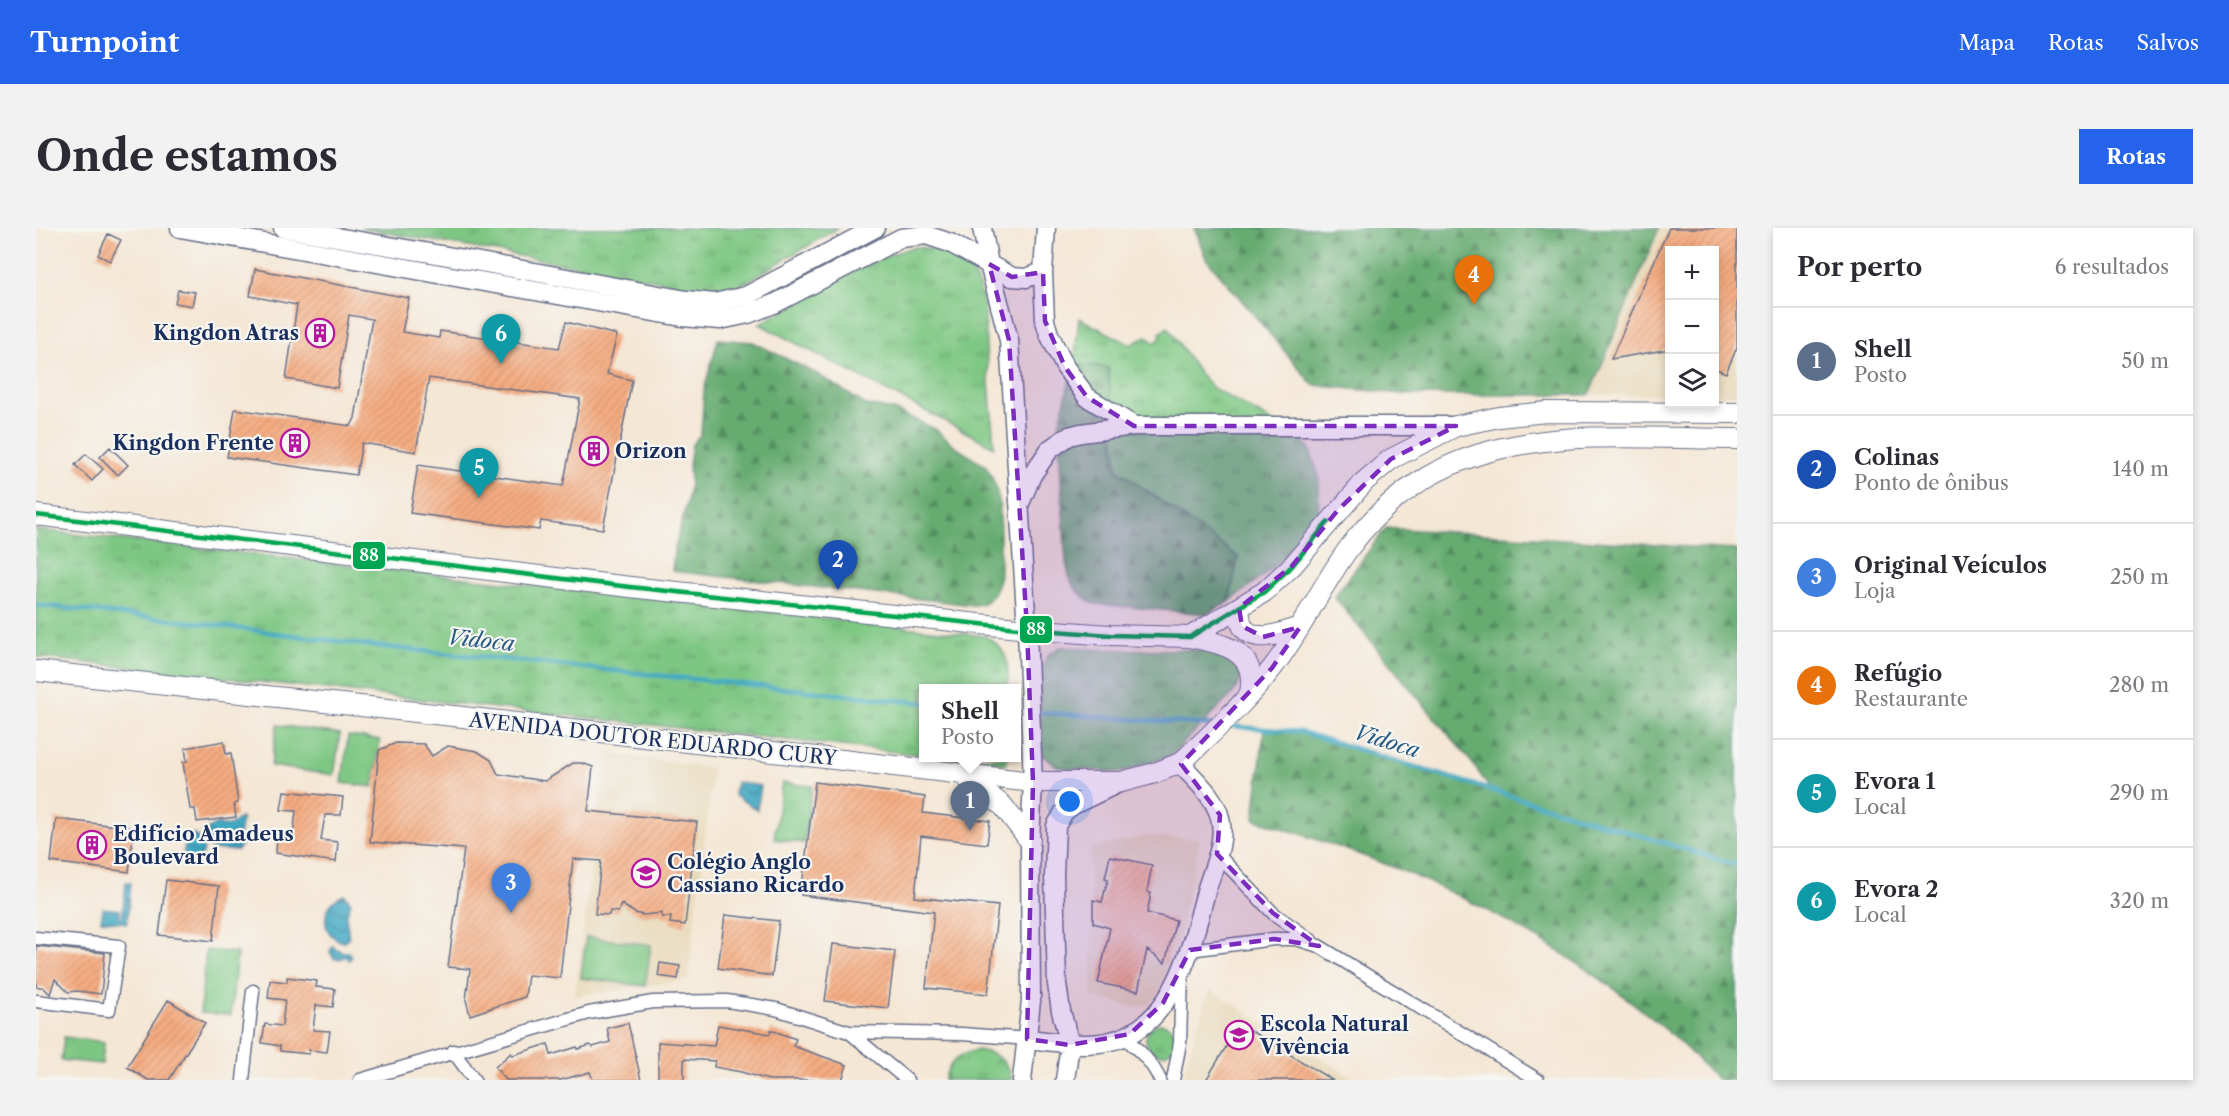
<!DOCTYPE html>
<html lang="pt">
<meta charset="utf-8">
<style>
body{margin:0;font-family:"Libre Caslon Text",serif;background:#f2f2f3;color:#2b2b33}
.controls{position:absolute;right:18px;top:18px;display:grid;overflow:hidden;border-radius:0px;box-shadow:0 3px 9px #0003}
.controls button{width:54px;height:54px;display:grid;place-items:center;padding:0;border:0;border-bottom:2px solid #e1e1e2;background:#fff;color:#2b2b33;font:30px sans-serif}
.you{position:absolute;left:1034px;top:574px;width:21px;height:21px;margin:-15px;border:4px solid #fff;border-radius:50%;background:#1a73e8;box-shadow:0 0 0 9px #1a73e833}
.badge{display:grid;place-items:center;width:39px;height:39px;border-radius:50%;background:#2563eb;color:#fff;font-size:20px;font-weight:700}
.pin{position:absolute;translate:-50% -50px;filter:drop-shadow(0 2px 3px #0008)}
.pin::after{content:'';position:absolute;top:32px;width:21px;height:18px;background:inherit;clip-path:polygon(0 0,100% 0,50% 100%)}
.popup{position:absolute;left:883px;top:456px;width:102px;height:78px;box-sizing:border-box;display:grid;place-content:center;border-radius:0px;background:#fff;filter:drop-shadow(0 2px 4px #0005);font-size:20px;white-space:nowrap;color:#7c7c81}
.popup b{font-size:22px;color:#2b2b33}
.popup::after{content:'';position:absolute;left:50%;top:100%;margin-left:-12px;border:12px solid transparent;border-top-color:#fff}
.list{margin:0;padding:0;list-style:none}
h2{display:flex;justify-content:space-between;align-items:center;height:78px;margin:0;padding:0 24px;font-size:26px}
h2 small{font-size:20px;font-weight:400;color:#7c7c81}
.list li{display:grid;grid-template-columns:39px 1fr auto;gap:18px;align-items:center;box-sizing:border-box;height:108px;padding:0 24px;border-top:2px solid #e1e1e2}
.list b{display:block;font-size:22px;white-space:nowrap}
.list p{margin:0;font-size:20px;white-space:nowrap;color:#7c7c81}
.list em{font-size:20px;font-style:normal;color:#7c7c81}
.icon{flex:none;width:33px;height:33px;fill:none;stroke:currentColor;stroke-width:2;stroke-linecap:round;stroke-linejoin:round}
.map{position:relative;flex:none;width:1701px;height:852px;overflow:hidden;border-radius:0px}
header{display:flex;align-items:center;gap:36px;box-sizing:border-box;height:84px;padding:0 30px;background:#2563eb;color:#fff}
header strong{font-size:28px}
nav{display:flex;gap:33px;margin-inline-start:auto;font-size:21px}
.intro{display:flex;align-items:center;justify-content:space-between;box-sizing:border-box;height:144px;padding:0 36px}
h1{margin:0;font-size:42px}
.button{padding:15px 27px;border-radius:0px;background:#2563eb;color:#fff;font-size:21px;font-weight:700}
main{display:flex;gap:36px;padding:0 36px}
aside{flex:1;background:#fff;border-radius:0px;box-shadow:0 3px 9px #0003}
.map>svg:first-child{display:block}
.built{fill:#e8d9ba}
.grass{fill:url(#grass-tufts);stroke:#4c7b70;stroke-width:1.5}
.forest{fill:url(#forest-firs);stroke:#406e68;stroke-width:1.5}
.green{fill:#7ec783;stroke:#4c7b70;stroke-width:1.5}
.water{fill:url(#water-waves);stroke:#2f6c90;stroke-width:1.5}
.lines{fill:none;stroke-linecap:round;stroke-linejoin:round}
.stream{stroke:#43a9c3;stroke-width:4.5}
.building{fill:url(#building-hatch)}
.street-casing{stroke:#676f88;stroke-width:15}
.secondary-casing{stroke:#676f88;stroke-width:21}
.primary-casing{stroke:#676f88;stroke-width:22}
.street{stroke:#fff;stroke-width:12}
.secondary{stroke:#fff;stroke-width:18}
.primary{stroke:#fff;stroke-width:20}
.bus-1-casing{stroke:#f6f6f2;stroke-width:9}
.bus-1{stroke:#00a651;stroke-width:4.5}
.marked{fill:#7b2cbf;fill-opacity:0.2;stroke:#7b2cbf;stroke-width:4.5;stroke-dasharray:12 8;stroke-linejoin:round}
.labels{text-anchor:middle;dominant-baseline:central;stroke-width:4.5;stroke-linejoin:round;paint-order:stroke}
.poi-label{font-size:20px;font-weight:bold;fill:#1b2f5e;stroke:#f6f6f2;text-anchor:start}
.street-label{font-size:20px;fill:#1b2f5e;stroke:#f6f6f2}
.water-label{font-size:21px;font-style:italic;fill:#295a81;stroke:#f6f6f2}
.line-badge{stroke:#f6f6f2;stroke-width:2}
.badge-label{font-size:16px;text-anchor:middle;font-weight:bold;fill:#fff}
</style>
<header>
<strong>Turnpoint</strong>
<nav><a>Mapa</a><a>Rotas</a><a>Salvos</a></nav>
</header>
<div class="intro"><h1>Onde estamos</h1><a class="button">Rotas</a></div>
<main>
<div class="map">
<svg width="1701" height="852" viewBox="0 0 1701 852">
<defs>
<pattern id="grass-tufts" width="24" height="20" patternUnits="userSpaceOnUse" patternTransform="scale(1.5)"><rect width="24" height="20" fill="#7ec783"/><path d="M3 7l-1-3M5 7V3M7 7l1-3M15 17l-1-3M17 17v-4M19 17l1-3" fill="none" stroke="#66a26e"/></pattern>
<pattern id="forest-firs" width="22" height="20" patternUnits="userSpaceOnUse" patternTransform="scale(1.5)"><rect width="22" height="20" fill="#66ac71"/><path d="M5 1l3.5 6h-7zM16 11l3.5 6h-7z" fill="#538c60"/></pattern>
<pattern id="water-waves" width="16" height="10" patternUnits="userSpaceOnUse" patternTransform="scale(1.5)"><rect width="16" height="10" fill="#43a9c3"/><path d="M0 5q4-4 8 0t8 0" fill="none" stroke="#378aa2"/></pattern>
<pattern id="building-hatch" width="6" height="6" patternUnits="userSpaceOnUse" patternTransform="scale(1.5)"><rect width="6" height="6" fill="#f5ac80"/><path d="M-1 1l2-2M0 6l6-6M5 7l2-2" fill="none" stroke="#d19471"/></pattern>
</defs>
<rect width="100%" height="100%" fill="#f6f6f2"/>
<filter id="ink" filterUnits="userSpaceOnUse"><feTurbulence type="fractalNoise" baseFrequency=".0167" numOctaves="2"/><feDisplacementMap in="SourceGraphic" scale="12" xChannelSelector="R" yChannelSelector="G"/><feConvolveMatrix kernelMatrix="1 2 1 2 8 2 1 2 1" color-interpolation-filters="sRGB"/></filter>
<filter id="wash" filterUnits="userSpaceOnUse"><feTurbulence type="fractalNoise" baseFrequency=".008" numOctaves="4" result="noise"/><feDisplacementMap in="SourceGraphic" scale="24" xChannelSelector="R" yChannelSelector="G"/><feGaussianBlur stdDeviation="1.35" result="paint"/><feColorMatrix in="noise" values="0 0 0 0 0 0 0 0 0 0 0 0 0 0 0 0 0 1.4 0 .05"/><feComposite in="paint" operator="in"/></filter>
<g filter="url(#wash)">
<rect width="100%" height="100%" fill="#f4e7d5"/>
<!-- built -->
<path class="built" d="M 1623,0 L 1701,0 L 1701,167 L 1679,167 L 1678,22 L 1634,22 L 1633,167 L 1553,167 Z
M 570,525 L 677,540 L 652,752 L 539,768 Z
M 1111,608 L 1164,611 L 1135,742 L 1122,766 L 1113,777 L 1100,780 L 1056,769 L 1054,620 Z
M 1173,761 L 1320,852 L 1145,852 Z"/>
<!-- grass -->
<path class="grass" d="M 324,0 L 802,0 L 690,66 L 609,50 Z
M 877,19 C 899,18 926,29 938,48 C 951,68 949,98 950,121 C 953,154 956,186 958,219 L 723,96 L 843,30 Z
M 1043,90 L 1095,117 L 1110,108 L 1118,115 L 1125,110 L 1124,105 L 1132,99 L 1163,145 L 1177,160 L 1268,212 L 1274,222 L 1283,248 L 1282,287 L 1251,329 L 1193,374 L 1202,329 L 1081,241 L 1072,140 L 1038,135 Z
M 0,302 L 949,408 C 974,422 972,435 972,460 L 888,460 L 887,527 L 0,429 Z
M 1025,419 L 1062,422 L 1173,422 L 1192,429 L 1203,441 L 1205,449 L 1202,458 L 1196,466 L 1135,527 L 1096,541 L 1083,544 L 1030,540 L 1021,538 L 1006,527 L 1004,443 L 1013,426 Z
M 914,530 L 971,530 L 971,536 Z
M1110 811a15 15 0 1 1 30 0a15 15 0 1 1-30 0Z
M 942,822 C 961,825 972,833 976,852 L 908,852 C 913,833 924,825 942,822 Z"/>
<!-- forest -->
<path class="forest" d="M 1158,0 L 1623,0 L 1553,167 L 1377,167 L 1277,157 L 1170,30 Z
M 682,111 L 717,114 L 781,146 L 830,177 L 858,182 L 899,201 L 924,222 L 950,238 L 959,256 L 964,276 L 964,347 L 959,364 L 953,371 L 946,376 L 937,377 L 636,343 L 638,324 L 652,270 L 654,254 L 653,237 L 656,216 L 665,206 L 668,162 Z
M 1038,135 L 1072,140 L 1081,241 L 1202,329 L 1193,374 L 1171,386 L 1058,376 C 1038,363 1034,357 1030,334 L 1022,201 Z
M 1350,300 L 1701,322 L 1701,852 L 1682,852 C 1664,835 1648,817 1629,801 C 1557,740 1476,691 1390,653 C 1334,628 1276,610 1218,591 L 1228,501 L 1265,504 L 1454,561 L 1437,536 L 1298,369 Z"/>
<!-- green -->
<path class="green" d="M 241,497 L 304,506 L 298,547 L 235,538 Z
M 312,508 L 344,512 L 337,559 L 306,555 Z
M 746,555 L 776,558 L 768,615 L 738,611 Z
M 550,709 L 615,717 L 609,758 L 545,750 Z
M 170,722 L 201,725 L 195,787 L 164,785 Z
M 28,809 L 68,814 L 66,836 L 25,832 Z"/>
<!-- water -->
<path class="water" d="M 700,554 L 725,558 L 721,582 L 698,567 Z
M 204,590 L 206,591 L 203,607 L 208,611 L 202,622 C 198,623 176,622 174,620 L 167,605 L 178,597 L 193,598 Z
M 155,606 L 160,607 L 168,621 L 167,626 L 162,631 L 147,628 L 150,611 Z
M 90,654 L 95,655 L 91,695 L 65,692 L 67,680 L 84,682 L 83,689 L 86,690 Z
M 309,667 L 315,675 L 310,689 L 313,709 L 307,714 C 282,707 285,674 309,667 Z
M 296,718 L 306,724 L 313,724 L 316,729 L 313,732 L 310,728 L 304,731 L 298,731 L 294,724 Z"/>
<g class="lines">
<!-- stream -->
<path class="stream" d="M 0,377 L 147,393 L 330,417 L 888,475
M 998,484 L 1175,497
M 1193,498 L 1265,504 L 1701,637"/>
</g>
<g id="blocks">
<!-- building -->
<path class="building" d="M 1633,0 L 1701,0 L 1701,119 L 1690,145 L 1678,140 L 1678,22 L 1634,22 L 1634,121 L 1575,131 Z
M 72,6 L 85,12 L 74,33 L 62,27 Z
M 219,41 L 373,70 L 366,104 L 403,110 L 404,103 L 523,120 L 530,94 L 581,107 L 571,146 L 596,152 L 567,301 L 505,293 L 503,302 L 374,285 L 382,237 L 527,258 L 544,171 L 393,150 L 380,224 L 326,215 L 320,247 L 191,229 L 199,181 L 315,198 L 319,190 L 336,91 L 313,87 L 301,160 L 250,151 L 261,77 L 214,68 Z
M 142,62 L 159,64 L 156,78 L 139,75 Z
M 74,219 L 92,237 L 82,247 L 64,229 Z
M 50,226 L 67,241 L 56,253 L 39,237 Z
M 188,513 L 190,526 L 195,525 L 202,575 L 198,576 L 200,589 L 161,594 L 159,581 L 154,581 L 147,534 L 151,533 L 149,520 Z
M 360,515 L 388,516 L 396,528 L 412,518 L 441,523 L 455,532 L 462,546 L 509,553 L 537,535 L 546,535 L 557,539 L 552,583 L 661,594 L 649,697 L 634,695 L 635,689 L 626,689 L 626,685 L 607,687 L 599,685 L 585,676 L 582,684 L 574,683 L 573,687 L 559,686 L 565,633 L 537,631 L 524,750 L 492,747 L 489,769 L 434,787 L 430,772 L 434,741 L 412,739 L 428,621 L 334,614 L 343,522 Z
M 779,554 L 889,569 L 887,585 L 954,593 L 951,616 L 885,608 L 879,669 L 962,678 L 952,766 L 890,760 L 898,684 L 765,667 Z
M 248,563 L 307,569 L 305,587 L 289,587 L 285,612 L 302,614 L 300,634 L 240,625 L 241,608 L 257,609 L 260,583 L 245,582 Z
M 20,591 L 98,600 L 93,644 L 15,634 Z
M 1074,628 L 1116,637 L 1111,664 L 1115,665 L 1111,685 L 1140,692 L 1129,735 L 1111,722 L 1102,763 L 1062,755 L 1074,700 L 1057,695 L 1057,672 L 1066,674 L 1072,651 L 1069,650 Z
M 130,652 L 183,658 L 177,713 L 123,707 Z
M 689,687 L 743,693 L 736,748 L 682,740 Z
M 797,716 L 859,723 L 852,780 L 789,773 Z
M 0,718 L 69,725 L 65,766 L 41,763 L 32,764 L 19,751 L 14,766 L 7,759 L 0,759 Z
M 624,735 L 644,738 L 642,751 L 622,748 Z
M 251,749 L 281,753 L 280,759 L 299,761 L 297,779 L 280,777 L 277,802 L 294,803 L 291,824 L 273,822 L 273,826 L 244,823 L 244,818 L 226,815 L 229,796 L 246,798 L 249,772 L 232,770 L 234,752 L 251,754 Z
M 132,772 L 169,795 L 133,852 L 112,852 L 91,839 Z
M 592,795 L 605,852 L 557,852 L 554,844 L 525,852 L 470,852 L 459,839 L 475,825 L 477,827 L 512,816 L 515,827 L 541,819 L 542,821 L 554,817 L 557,819 L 574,814 L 571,800 Z
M 682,797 L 734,806 L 735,802 L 760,811 L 757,818 L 811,837 L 806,852 L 733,852 L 705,844 L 678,839 L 679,833 L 648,831 L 648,852 L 622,852 L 622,814 L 678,818 Z
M 1212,801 L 1296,852 L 1170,852 L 1196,809 L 1204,814 Z"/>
</g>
</g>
<g filter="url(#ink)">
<use href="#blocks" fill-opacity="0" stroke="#676f88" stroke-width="1.5"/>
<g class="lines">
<!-- street casing -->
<g class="street-casing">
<path id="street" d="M 1181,626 L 1237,685 L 1275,712
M 0,710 L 83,718 L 73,782 L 0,773
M 1154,722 L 1238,711 L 1260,711 L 1283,718 L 1502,852
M 813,804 L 871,852
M 1088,809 C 1103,822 1116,834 1124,852
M 417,823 L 438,852
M 207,852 L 217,763
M 324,852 L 553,785 L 617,774 L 691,773 L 740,781 L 813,804 L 926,806 L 991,811
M 1137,852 L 1144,815 L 1146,746"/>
</g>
<!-- secondary casing -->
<g class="secondary-casing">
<path id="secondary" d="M 144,0 L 646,89 L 684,92 L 712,86 L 740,75 L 865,10 L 890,7 L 914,15 L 976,49 L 990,50 L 1007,44
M 247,0 L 417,29 L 650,72 L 678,75 L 710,68 L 839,0
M 946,0 L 953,36 L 973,112 L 991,401 L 997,554 L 994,613 L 995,773 L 986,852
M 1010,0 L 1007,44 L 1009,93 L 1013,106 L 1029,139 L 1051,169 L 1098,198
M 985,273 L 996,247 L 1014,221 L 1033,208 L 1045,205 L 1098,198 L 1420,198
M 991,811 C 1024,814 1058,822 1090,808 C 1143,784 1157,710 1171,660 C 1178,638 1190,613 1184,590 C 1179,568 1158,551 1144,535
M 1029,852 L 1034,817 L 1025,783 L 1021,756 L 1018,648 L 1020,598 L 1028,584 L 1037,577 L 1085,554"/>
</g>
<!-- primary casing -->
<g class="primary-casing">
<path id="primary" d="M 0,287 L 594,359 L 991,401 L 1074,407 L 1154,409 L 1228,364 L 1256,338 L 1329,253 L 1355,231 L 1420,198 L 1463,189 L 1510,184 L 1701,185
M 1203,380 C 1204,386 1204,394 1207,399 C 1220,417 1247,404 1264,399
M 1154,409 C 1187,416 1222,422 1214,465
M 0,443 L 565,504 L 997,554 L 1085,554 L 1119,545 L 1144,535 L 1152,528 C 1181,500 1212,472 1237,439 C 1266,402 1285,358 1313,320 C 1411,188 1556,210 1701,211
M 926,546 L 967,578 L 994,613"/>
</g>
<!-- street -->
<use href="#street" class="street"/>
<!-- secondary -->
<use href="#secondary" class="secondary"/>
<!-- primary -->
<use href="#primary" class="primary"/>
<!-- bus-1 casing -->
<g class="bus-1-casing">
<path id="bus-1" d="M 0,287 L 594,359 L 991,401 L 1074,407 L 1154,409 L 1228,364 L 1256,338 L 1292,294"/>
</g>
<!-- bus-1 -->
<use href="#bus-1" class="bus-1"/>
</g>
</g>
<!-- marked area -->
<path class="marked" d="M 953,36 L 976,49 L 1007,44 L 1009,93 L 1029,139 L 1051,169 L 1098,198 L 1420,198 L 1355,231 L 1302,282 L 1256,338 L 1203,380 L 1206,398 L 1227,409 L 1264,399 L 1236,440 L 1145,536 L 1184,587 L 1181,626 L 1237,685 L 1283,718 L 1238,711 L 1154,722 L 1127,775 L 1094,806 L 1034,817 L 991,811 L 997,554 L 991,401 L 973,112 Z"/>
<!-- icons -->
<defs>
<g id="building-ring" transform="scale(1.5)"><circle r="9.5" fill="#f6f6f2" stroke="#b5179e" stroke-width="1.5"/><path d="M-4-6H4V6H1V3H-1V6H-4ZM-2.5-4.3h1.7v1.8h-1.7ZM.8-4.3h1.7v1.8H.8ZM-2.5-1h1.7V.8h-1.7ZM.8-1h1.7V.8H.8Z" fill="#b5179e"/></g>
<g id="school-ring" transform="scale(1.5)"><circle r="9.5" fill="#f6f6f2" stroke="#b5179e" stroke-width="1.5"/><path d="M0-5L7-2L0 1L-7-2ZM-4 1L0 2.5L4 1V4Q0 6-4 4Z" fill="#b5179e"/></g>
</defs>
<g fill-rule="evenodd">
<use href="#building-ring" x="284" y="105"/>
<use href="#building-ring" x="259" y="215"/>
<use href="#building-ring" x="558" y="223"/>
<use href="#building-ring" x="56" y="617"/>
<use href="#school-ring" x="610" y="645"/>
<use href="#school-ring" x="1203" y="807"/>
</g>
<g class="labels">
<!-- poi labels -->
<g class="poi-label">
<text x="263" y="105" text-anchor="end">Kingdon Atras</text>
<text x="238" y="215" text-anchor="end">Kingdon Frente</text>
<text x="579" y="223">Orizon</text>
<text x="77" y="606">Edifício Amadeus<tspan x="77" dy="23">Boulevard</tspan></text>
<text x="631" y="634">Colégio Anglo<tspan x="631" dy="23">Cassiano Ricardo</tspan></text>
<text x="1224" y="796">Escola Natural<tspan x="1224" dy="23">Vivência</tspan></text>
</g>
<!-- street labels -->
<g class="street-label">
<text transform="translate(617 511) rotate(6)">AVENIDA DOUTOR EDUARDO CURY</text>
</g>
<!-- water labels -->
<g class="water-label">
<text transform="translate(445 412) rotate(6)">Vidoca</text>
<text transform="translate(1351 513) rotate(17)">Vidoca</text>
</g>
</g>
<g class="line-badge">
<rect x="316" y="313" width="34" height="29" rx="6" fill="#00a651"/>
<rect x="983" y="387" width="34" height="29" rx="6" fill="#00a651"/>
</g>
<g class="badge-label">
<text x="333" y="333">88</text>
<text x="1000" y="407">88</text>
</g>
</svg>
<div class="controls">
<button>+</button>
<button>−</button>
<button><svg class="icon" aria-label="layers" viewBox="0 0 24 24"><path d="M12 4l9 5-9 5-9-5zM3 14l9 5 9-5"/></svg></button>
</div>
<div class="you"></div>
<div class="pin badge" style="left:934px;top:603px;background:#5c6f8a">1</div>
<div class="popup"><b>Shell</b>Posto</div>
<div class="pin badge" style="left:802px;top:362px;background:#1a4fb4">2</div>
<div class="pin badge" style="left:475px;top:685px;background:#3f7fe0">3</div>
<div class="pin badge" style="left:1438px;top:77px;background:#e8710a">4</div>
<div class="pin badge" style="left:443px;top:270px;background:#0f9aa8">5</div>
<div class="pin badge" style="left:465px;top:136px;background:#0f9aa8">6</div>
</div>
<aside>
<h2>Por perto<small>6 resultados</small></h2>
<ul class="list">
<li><span class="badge" style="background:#5c6f8a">1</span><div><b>Shell</b><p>Posto</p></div><em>50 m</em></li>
<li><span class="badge" style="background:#1a4fb4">2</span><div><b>Colinas</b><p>Ponto de ônibus</p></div><em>140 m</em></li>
<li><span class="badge" style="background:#3f7fe0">3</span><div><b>Original Veículos</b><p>Loja</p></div><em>250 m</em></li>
<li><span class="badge" style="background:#e8710a">4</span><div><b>Refúgio</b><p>Restaurante</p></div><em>280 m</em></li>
<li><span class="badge" style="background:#0f9aa8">5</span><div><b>Evora 1</b><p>Local</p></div><em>290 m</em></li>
<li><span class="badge" style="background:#0f9aa8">6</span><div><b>Evora 2</b><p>Local</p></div><em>320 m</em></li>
</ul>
</aside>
</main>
